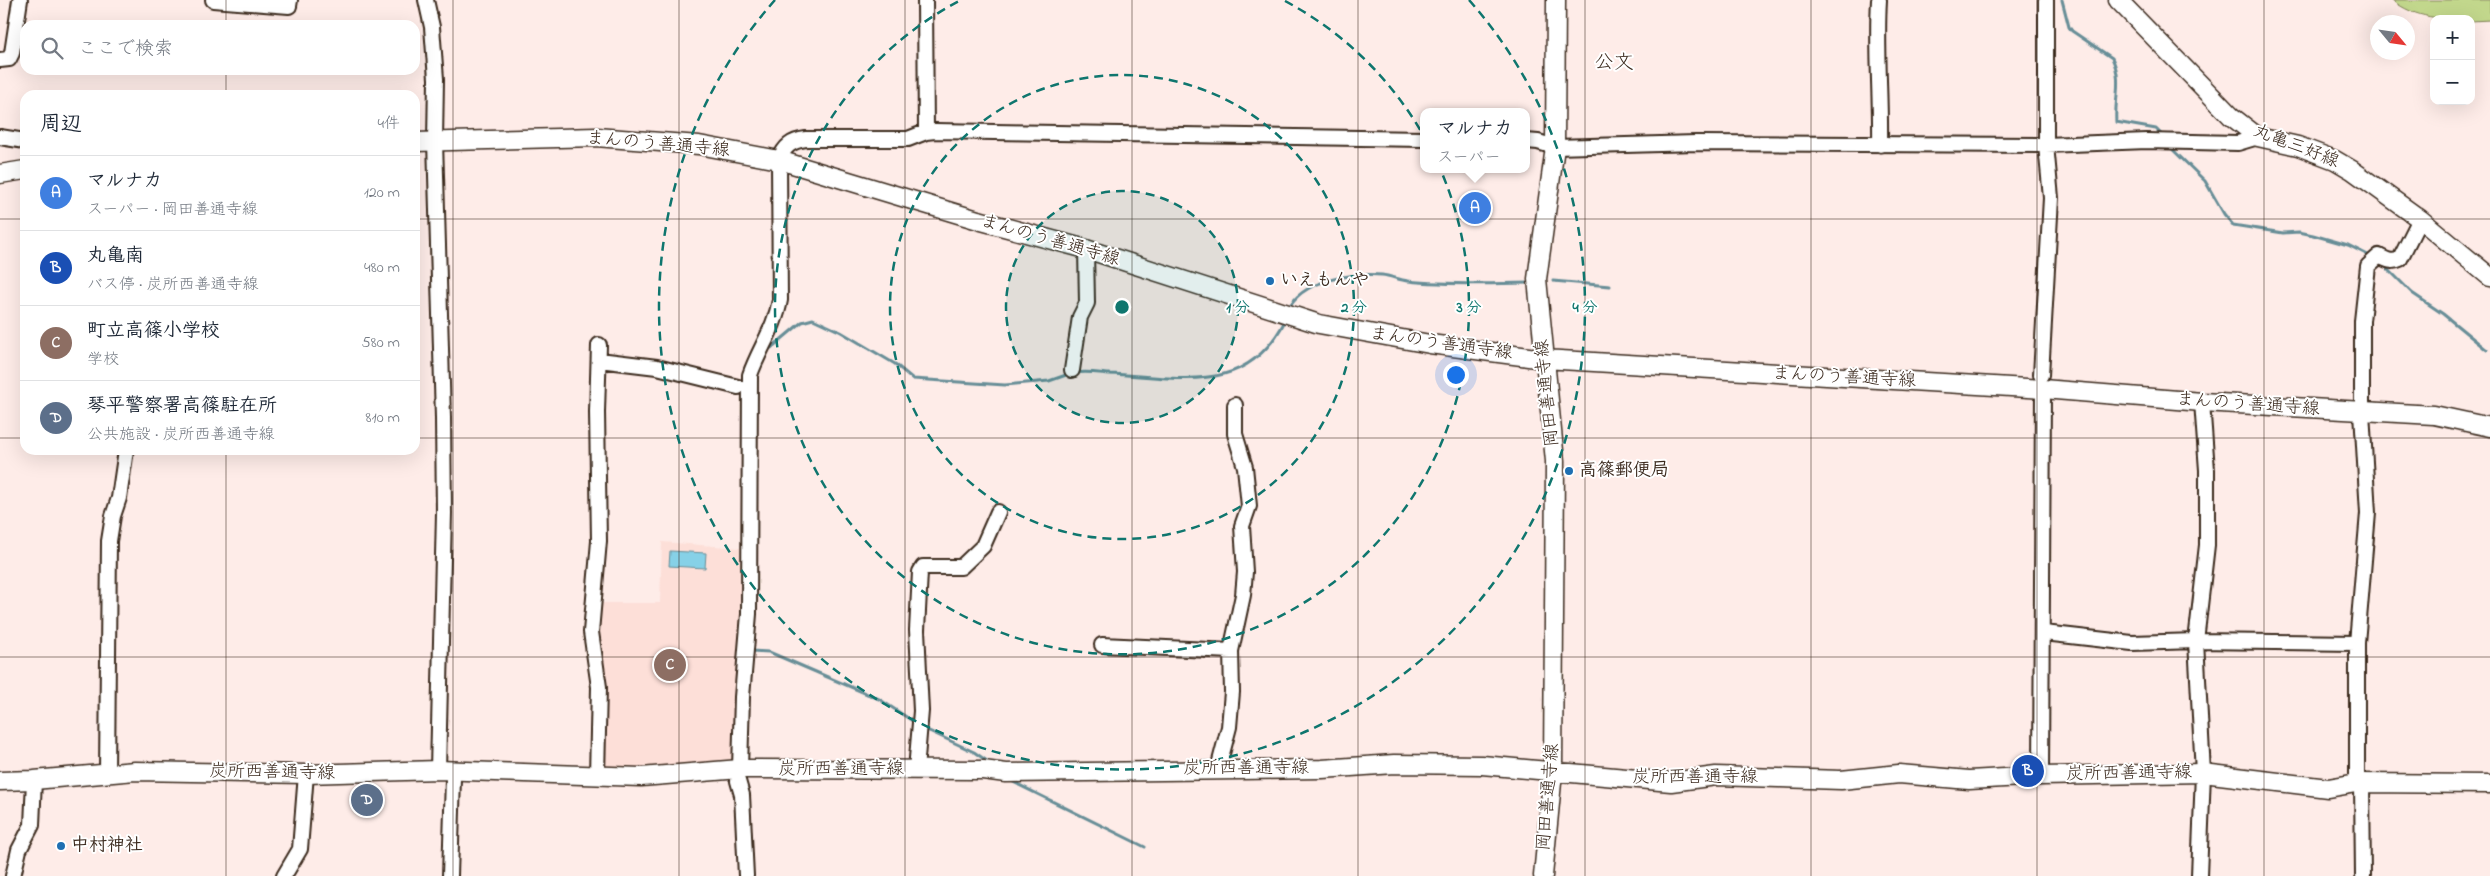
<!DOCTYPE html>
<html lang="ja">
<meta charset="utf-8">
<style>
body{margin:0;font-family:"Indie Flower","Klee One",sans-serif;background:#f6f6f7;color:#1f2937}
.controls{position:absolute;right:15px;top:15px;display:grid;overflow:hidden;border-radius:10px;box-shadow:0 5px 20px #0002}
.controls button{width:45px;height:45px;display:grid;place-items:center;padding:0;border:0;border-bottom:1px solid #e0e1e3;background:#fff;color:#1f2937;font:25px sans-serif}
.compass{position:absolute;left:2370px;top:15px;width:45px;height:45px;border-radius:50%;background:#fff;box-shadow:0 5px 20px #0002;rotate:119deg}
.you{position:absolute;left:1455px;top:374px;width:18px;height:18px;margin:-12px;border:4px solid #fff;border-radius:50%;background:#1a73e8;box-shadow:0 0 0 8px #1a73e833}
.badge{display:grid;place-items:center;width:32px;height:32px;border-radius:50%;background:#d93025;color:#fff;font-size:16px;font-weight:700}
.pin{position:absolute;translate:-50% -50%;border:2px solid #fff;box-shadow:0 1px 5px #0006}
.popup{position:absolute;left:1420px;top:108px;width:110px;height:65px;box-sizing:border-box;display:grid;place-content:center;border-radius:10px;background:#fff;filter:drop-shadow(0 1px 4px #0005);font-size:16px;white-space:nowrap;color:#747a83}
.popup b{font-size:19px;color:#1f2937}
.popup::after{content:'';position:absolute;left:50%;top:100%;margin-left:-10px;border:10px solid transparent;border-top-color:#fff}
.list{margin:0;padding:0;list-style:none}
h2{display:flex;justify-content:space-between;align-items:center;height:65px;margin:0;padding:0 20px;font-size:21px}
h2 small{font-size:16px;font-weight:400;color:#747a83}
.list li{display:grid;grid-template-columns:32px 1fr auto;gap:15px;align-items:center;box-sizing:border-box;height:75px;padding:0 20px;border-top:1px solid #e0e1e3}
.list b{display:block;font-size:19px;white-space:nowrap}
.list p{margin:0;font-size:16px;white-space:nowrap;color:#747a83}
.list em{font-size:16px;font-style:normal;color:#747a83}
.icon{flex:none;width:28px;height:28px;fill:none;stroke:currentColor;stroke-width:2;stroke-linecap:round;stroke-linejoin:round}
.map{position:relative;flex:none;width:2490px;height:876px;overflow:hidden}
.search{position:absolute;background:#fff;box-shadow:0 5px 20px #0002;left:20px;top:20px;width:400px;height:55px;display:flex;align-items:center;gap:12px;box-sizing:border-box;padding:0 18px;border-radius:15px;color:#747a83;font-size:19px}
.panel{position:absolute;background:#fff;box-shadow:0 5px 20px #0002;left:20px;top:90px;width:400px;height:365px;border-radius:15px}
.map>svg:first-child{display:block}
.built{fill:#fddfd8}
.green{fill:#c2d78c;stroke:#7e8055}
.water{fill:#86d1e7;stroke:#688e97}
.lines{fill:none;stroke-linecap:round;stroke-linejoin:round}
.stream{stroke:#688e97;stroke-width:3}
.minor-casing{stroke:#3b2a1e;stroke-width:18}
.major-casing{stroke:#3b2a1e;stroke-width:21}
.minor{stroke:#fff;stroke-width:14}
.major{stroke:#fff;stroke-width:18}
.grid{fill:none;stroke:#3b2a1e;stroke-width:1;stroke-opacity:0.55}
.ring{fill:none;stroke:#0f766e;stroke-width:2.5;stroke-dasharray:9 6}
.poi-dot{fill:#1f6fb2;stroke:#fff;stroke-width:2}
.labels{text-anchor:middle;dominant-baseline:central;stroke-width:4;stroke-linejoin:round;paint-order:stroke}
.street-label{font-size:18px;fill:#3b2a1e;stroke:#fff}
.poi-label{font-size:18px;font-weight:bold;fill:#3b2a1e;stroke:#fff;text-anchor:start}
.quarter-label{font-size:20px;fill:#3b2a1e;stroke:#fff}
.centre{fill:#0f766e;stroke:#fff;stroke-width:2.5}
.ring-label{font-size:15px;text-anchor:middle;font-weight:bold;fill:#0f766e;stroke:#fff;stroke-width:4;stroke-linejoin:round;paint-order:stroke}
</style>
<div class="map">
<svg width="2490" height="876" viewBox="0 0 2490 876">
<rect width="100%" height="100%" fill="#feece8"/>
<filter id="ink" filterUnits="userSpaceOnUse"><feTurbulence type="fractalNoise" baseFrequency=".02" numOctaves="2"/><feDisplacementMap in="SourceGraphic" scale="10" xChannelSelector="R" yChannelSelector="G"/><feConvolveMatrix kernelMatrix="1 2 1 2 8 2 1 2 1" color-interpolation-filters="sRGB"/></filter>
<g filter="url(#ink)">
<!-- built -->
<path class="built" d="M 662,542 L 740,548 L 740,647 L 733,765 L 599,770 L 596,631 L 600,603 L 660,603 Z"/>
<!-- green -->
<path class="green" d="M 2392,0 L 2490,0 L 2490,20 L 2471,21 L 2471,19 C 2442,19 2416,19 2392,0 Z"/>
<!-- water -->
<path class="water" d="M 670,551 L 706,553 L 705,568 L 669,566 Z"/>
<g class="lines">
<!-- stream -->
<path class="stream" d="M 2062,0 L 2069,27 L 2072,31 L 2112,58 C 2123,80 2114,99 2116,122 L 2156,129 L 2164,137
M 2170,147 L 2205,181 L 2224,214 L 2233,225 L 2283,233 L 2299,232 L 2313,235 L 2348,245 L 2372,257
M 2382,263 L 2412,293 L 2443,314 L 2487,350
M 1553,281 L 1610,286
M 1291,304 C 1308,279 1353,273 1382,275 C 1391,276 1399,280 1408,281 C 1445,285 1493,284 1531,283
M 771,348 L 802,322 L 813,319 L 841,332 L 895,364 L 913,379 L 1005,385 L 1049,381 L 1069,374
M 1075,373 C 1086,371 1098,373 1109,374 C 1182,377 1247,397 1286,319
M 751,651 L 769,652 L 879,699 L 914,722
M 927,730 L 974,752 L 987,761
M 1009,780 L 1145,847"/>
<!-- minor casing -->
<g class="minor-casing">
<path id="minor" d="M 213,0 L 289,6 L 290,0
M 426,0 L 432,27 L 436,79 L 435,141 L 443,418 L 444,513 L 438,770
M 925,0 L 926,132
M 1879,0 C 1876,48 1881,97 1880,145
M 0,60 L 9,59 L 12,53 L 20,0
M 0,137 L 25,141
M 1526,141 L 1538,142 L 1555,147 L 1696,143 L 2046,145 L 2147,141 L 2238,143 L 2258,137
M 599,360 L 657,367 L 738,387
M 1072,370 L 1080,317 L 1087,303 L 1086,249
M 2041,375 L 2051,198 L 2046,145 L 2046,0
M 2044,633 L 2132,643 L 2196,641 L 2357,643
M 1102,645 L 1231,651
M 740,769 L 742,697 L 749,614 L 750,375 C 759,349 775,328 780,300 L 779,160 C 785,146 791,141 806,139 L 908,139 L 926,132 L 935,131 L 1424,139
M 1218,769 L 1229,727 L 1232,692 L 1231,651 L 1243,595 L 1245,572 L 1242,526 L 1249,506 L 1245,467 L 1235,434 L 1235,405
M 916,770 L 921,711 L 917,630 L 920,572 L 923,567 L 961,567 L 983,546 L 998,512
M 107,774 L 109,541 L 113,516 L 119,498 L 126,450
M 597,776 L 599,687 L 591,632 L 599,541 L 597,412 L 599,345
M 2041,776 L 2043,389
M 738,781 L 742,795 L 746,876
M 2357,783 L 2357,643 L 2368,513 L 2362,412 L 2362,321 L 2368,266 L 2379,256 C 2387,260 2392,263 2400,259 L 2420,219
M 2362,783 L 2363,876
M 13,876 L 19,850 L 32,825 L 34,780
M 284,876 L 300,849 L 306,774
M 450,876 L 453,778
M 2199,876 L 2203,773 L 2196,641 L 2207,545 L 2207,470 L 2202,402"/>
</g>
<!-- major casing -->
<g class="major-casing">
<path id="major" d="M 2118,0 L 2231,116 L 2258,137 L 2298,146 L 2335,160 L 2352,170 L 2420,219 L 2490,277
M 415,142 L 596,137 L 699,145 L 779,160 L 978,220 L 1086,249 L 1319,324 L 1430,344 L 1544,359 L 2043,389 L 2202,402 L 2434,415 L 2490,427
M 0,174 L 25,170
M 0,781 L 34,780 L 135,771 L 306,774 L 438,770 L 641,777 L 740,769 L 983,770 L 1006,773 L 1322,769 L 1394,764 L 1482,765 L 1671,782 L 1716,776 L 1841,780 L 1899,774 L 1969,780 L 2041,776 L 2203,773 L 2328,788 L 2357,783 L 2490,784
M 1543,876 L 1553,772 L 1555,461 L 1537,279 L 1555,147 L 1556,0"/>
</g>
<!-- minor -->
<use href="#minor" class="minor"/>
<!-- major -->
<use href="#major" class="major"/>
</g>
</g>
<!-- grid -->
<path class="grid" d="M 226,0 L 226,25M 453,0 L 453,876M 679,0 L 679,876M 905,0 L 905,876M 1132,0 L 1132,876M 1358,0 L 1358,876M 1585,0 L 1585,876M 1811,0 L 1811,876M 2037,0 L 2037,876M 2264,0 L 2264,876M 226,70 L 226,95M 0,219 L 25,219M 415,219 L 2490,219M 0,438 L 25,438M 415,438 L 2490,438M 226,450 L 226,876M 0,657 L 2490,657"/>
<!-- distance rings -->
<circle cx="1122" cy="307" r="116" fill="#0f766e" fill-opacity=".12"/>
<g class="ring">
<circle cx="1122" cy="307" r="116"/>
<circle cx="1122" cy="307" r="232"/>
<path d="M1285 1A347 347 0 1 1 959 1"/>
<path d="M1469 0A463 463 0 1 1 775 0"/>
</g>
<!-- markers -->
<g class="poi-dot">
<circle cx="1270" cy="281" r="5"/>
<circle cx="1569" cy="471" r="5"/>
<circle cx="61" cy="846" r="5"/>
</g>
<g class="labels">
<!-- street labels -->
<g class="street-label">
<text transform="translate(658 145) rotate(5)">まんのう善通寺線</text>
<text transform="translate(2296 147) rotate(21)">丸亀三好線</text>
<text transform="translate(1050 241) rotate(16)">まんのう善通寺線</text>
<text transform="translate(1441 344) rotate(8)">まんのう善通寺線</text>
<text transform="translate(1844 378) rotate(3)">まんのう善通寺線</text>
<text transform="translate(1548 393) rotate(-96)">岡田善通寺線</text>
<text transform="translate(2248 405) rotate(4)">まんのう善通寺線</text>
<text x="1246" y="769">炭所西善通寺線</text>
<text x="841" y="770">炭所西善通寺線</text>
<text transform="translate(272 773) rotate(1)">炭所西善通寺線</text>
<text transform="translate(2129 774) rotate(-1)">炭所西善通寺線</text>
<text x="1695" y="778">炭所西善通寺線</text>
<text transform="translate(1549 797) rotate(-85)">岡田善通寺線</text>
</g>
<!-- poi labels -->
<g class="poi-label">
<text x="1280" y="281">いえもんや</text>
<text x="1579" y="471">高篠郵便局</text>
<text x="71" y="846">中村神社</text>
</g>
<!-- quarter labels -->
<g class="quarter-label">
<text x="1614" y="63">公文</text>
</g>
</g>
<circle cx="1122" cy="307" r="8" class="centre"/>
<g class="ring-label">
<text x="1238" y="312">1 分</text>
<text x="1354" y="312">2 分</text>
<text x="1469" y="312">3 分</text>
<text x="1585" y="312">4 分</text>
</g>
</svg>
<div class="controls">
<button>+</button>
<button>−</button>
</div>
<svg class="compass" viewBox="-18 -18 36 36"><path d="M0-13l5 13h-10z" fill="#e53935"/><path d="M0 13l5-13h-10z" fill="#747a83"/></svg>
<div class="you"></div>
<div class="pin badge" style="left:1475px;top:208px;background:#3f7fe0">A</div>
<div class="popup"><b>マルナカ</b>スーパー</div>
<div class="pin badge" style="left:2028px;top:771px;background:#1a4fb4">B</div>
<div class="pin badge" style="left:670px;top:665px;background:#8d6e63">C</div>
<div class="pin badge" style="left:367px;top:800px;background:#5c6f8a">D</div>
<div class="search"><svg class="icon" aria-label="search" viewBox="0 0 24 24"><circle cx="10" cy="10" r="6"/><path d="M15 15l6 6"/></svg>ここで検索</div>
<section class="panel">
<h2>周辺<small>4件</small></h2>
<ul class="list">
<li><span class="badge" style="background:#3f7fe0">A</span><div><b>マルナカ</b><p>スーパー · 岡田善通寺線</p></div><em>120 m</em></li>
<li><span class="badge" style="background:#1a4fb4">B</span><div><b>丸亀南</b><p>バス停 · 炭所西善通寺線</p></div><em>480 m</em></li>
<li><span class="badge" style="background:#8d6e63">C</span><div><b>町立高篠小学校</b><p>学校</p></div><em>580 m</em></li>
<li><span class="badge" style="background:#5c6f8a">D</span><div><b>琴平警察署高篠駐在所</b><p>公共施設 · 炭所西善通寺線</p></div><em>810 m</em></li>
</ul>
</section>
</div>
